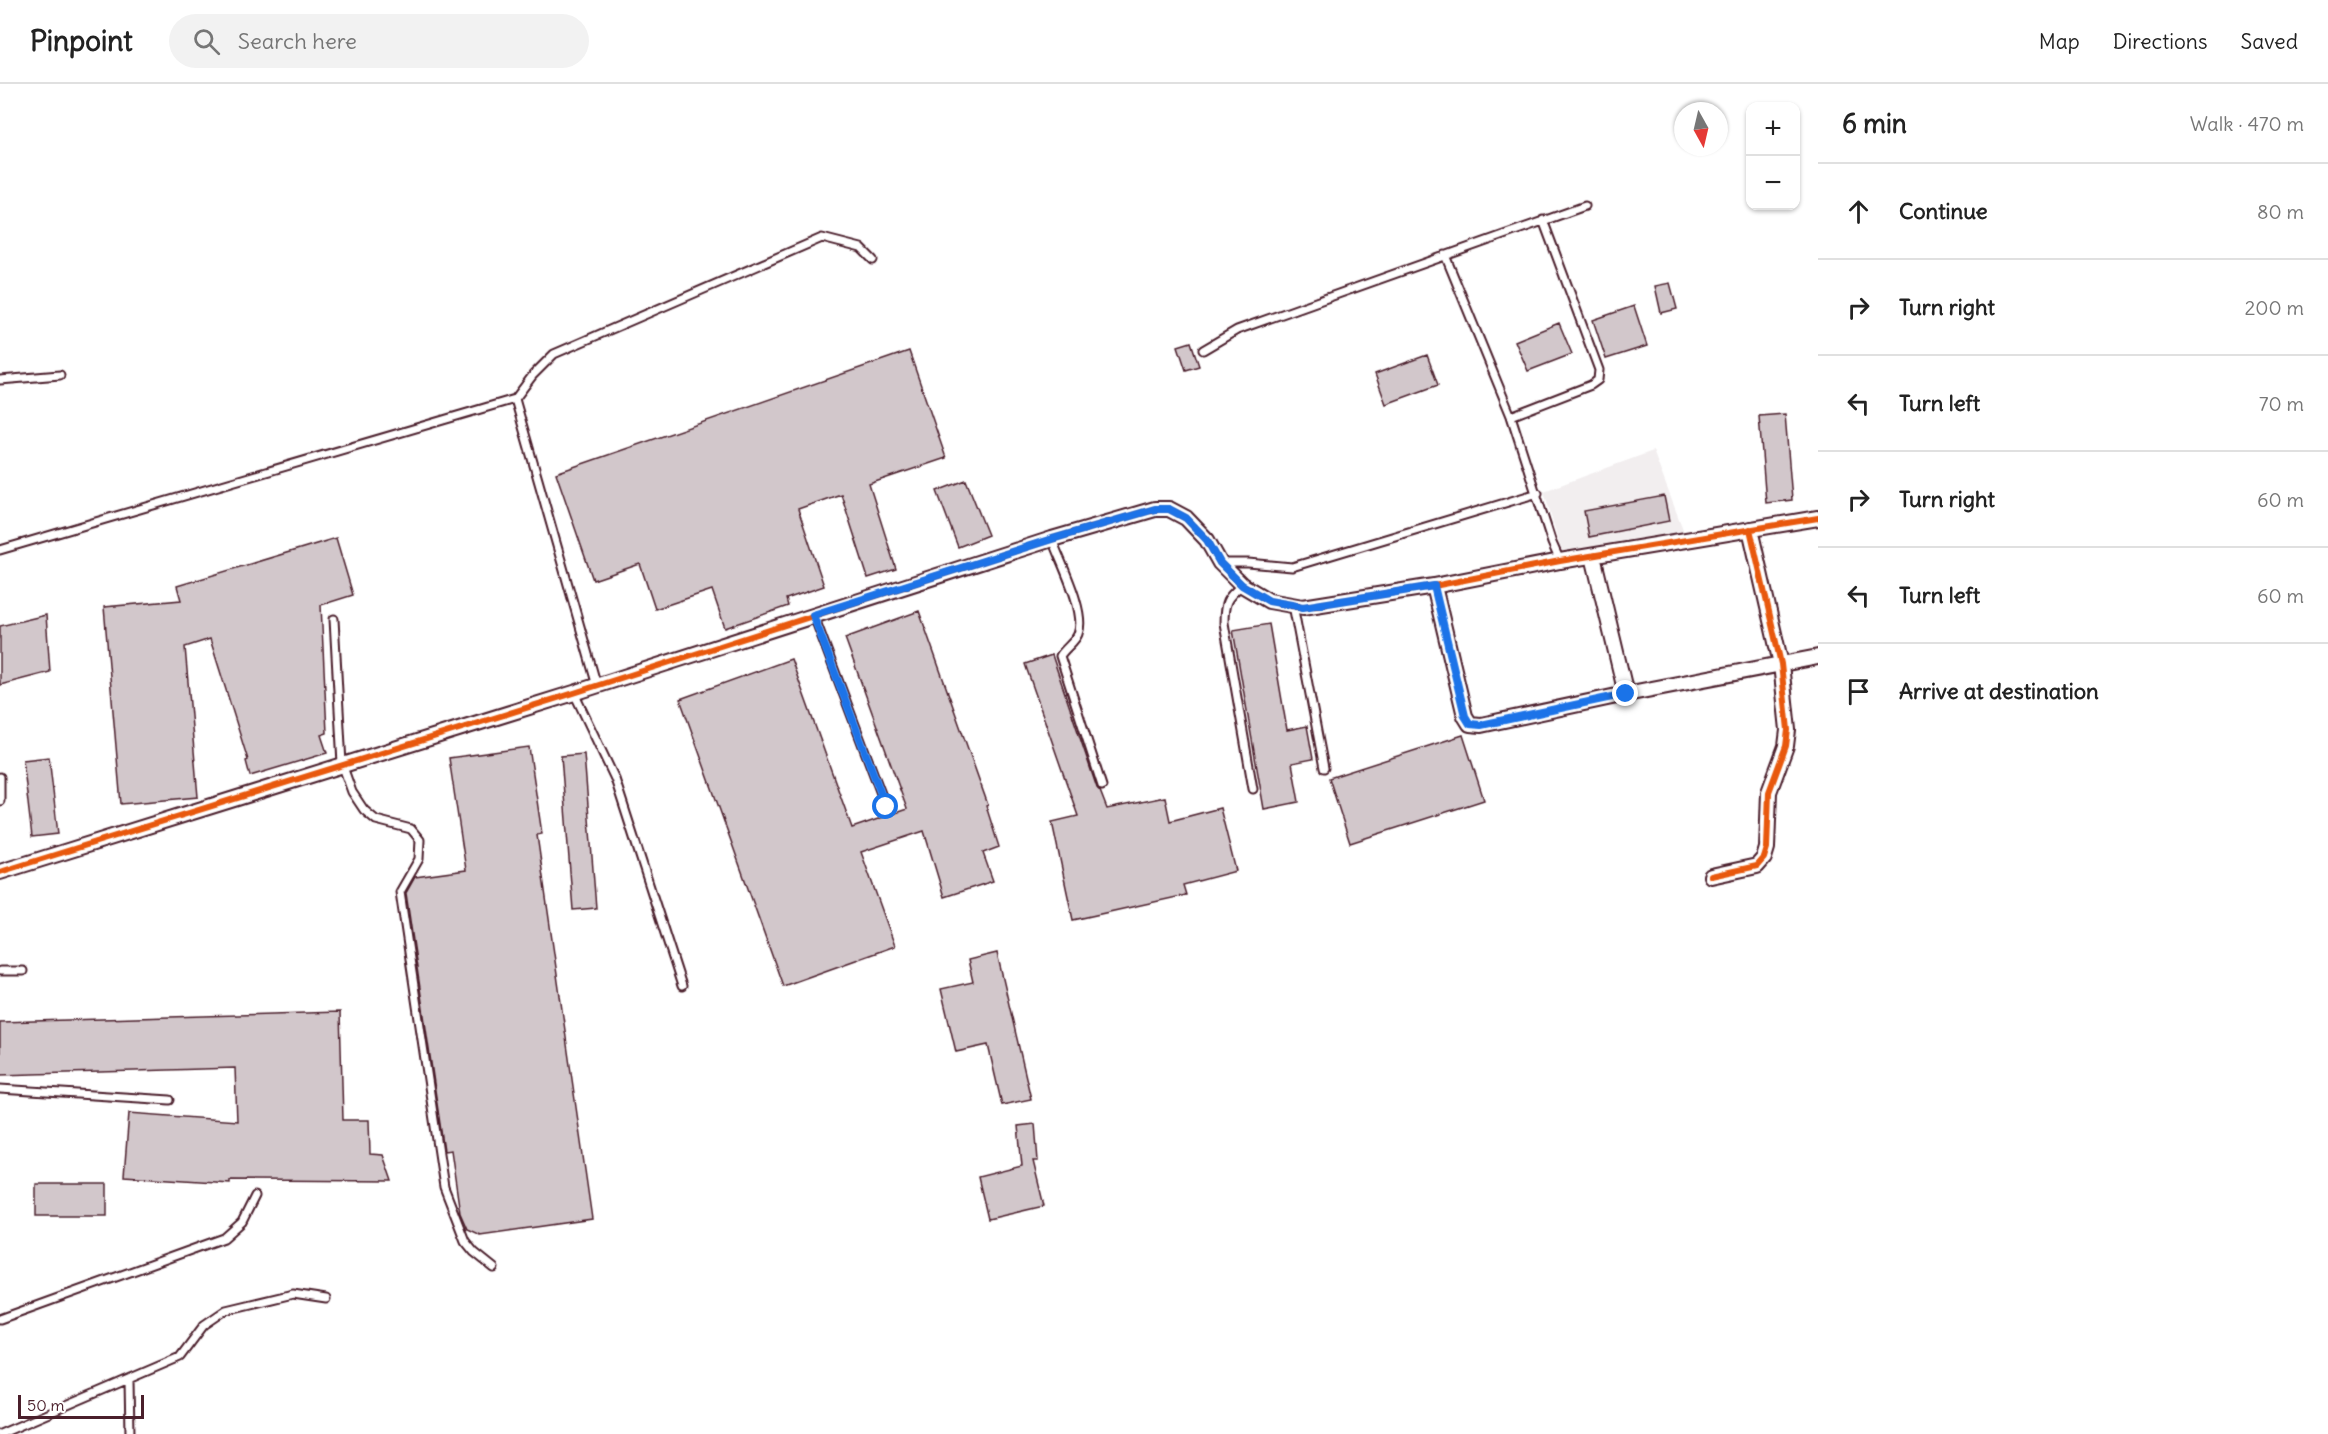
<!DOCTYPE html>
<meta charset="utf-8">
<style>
body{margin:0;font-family:Delius,sans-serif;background:#f2f2f2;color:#222}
.controls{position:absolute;right:18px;top:18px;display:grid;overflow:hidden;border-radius:12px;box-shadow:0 2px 4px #0004}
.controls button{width:54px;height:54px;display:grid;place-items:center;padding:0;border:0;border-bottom:2px solid #e0e0e0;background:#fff;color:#222;font:30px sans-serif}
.compass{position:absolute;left:1674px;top:18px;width:54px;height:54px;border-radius:50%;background:#fff;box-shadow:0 2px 4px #0004;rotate:172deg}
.scale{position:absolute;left:18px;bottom:15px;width:126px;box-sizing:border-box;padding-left:6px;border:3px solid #4a1f2b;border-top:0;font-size:16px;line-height:21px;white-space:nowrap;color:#4a1f2b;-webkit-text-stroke:4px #fff;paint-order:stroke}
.stop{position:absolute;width:18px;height:18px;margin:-14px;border:4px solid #1a73e8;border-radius:50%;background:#fff}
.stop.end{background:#1a73e8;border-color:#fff;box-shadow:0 2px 6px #0008}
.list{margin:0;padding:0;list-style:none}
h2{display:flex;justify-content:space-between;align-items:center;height:78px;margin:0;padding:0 24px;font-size:26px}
h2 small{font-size:20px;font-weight:400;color:#767676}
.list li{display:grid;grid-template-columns:39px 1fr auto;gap:18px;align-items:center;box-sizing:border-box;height:96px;padding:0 24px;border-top:2px solid #e0e0e0}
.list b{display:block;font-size:22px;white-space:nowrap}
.list em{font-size:20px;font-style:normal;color:#767676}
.icon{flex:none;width:33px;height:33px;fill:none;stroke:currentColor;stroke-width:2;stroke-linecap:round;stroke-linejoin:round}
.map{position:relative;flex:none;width:1818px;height:1350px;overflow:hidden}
header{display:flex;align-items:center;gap:36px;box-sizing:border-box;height:84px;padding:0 30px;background:#fff;border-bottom:2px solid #e0e0e0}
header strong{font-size:28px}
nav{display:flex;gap:33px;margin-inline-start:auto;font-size:21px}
.search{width:420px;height:54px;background:#f2f2f2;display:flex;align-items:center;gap:15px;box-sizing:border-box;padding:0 21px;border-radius:33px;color:#767676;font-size:22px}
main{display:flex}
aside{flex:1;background:#fff}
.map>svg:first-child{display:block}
.built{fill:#f2eeef}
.building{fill:#d2c7cb;stroke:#4a1f2b;stroke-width:1.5}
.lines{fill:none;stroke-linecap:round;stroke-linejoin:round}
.lane-casing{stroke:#4a1f2b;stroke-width:11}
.street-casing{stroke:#4a1f2b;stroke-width:18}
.lane{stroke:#fff;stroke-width:7}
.street{stroke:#fff;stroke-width:14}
.cycleway-casing{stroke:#fff;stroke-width:10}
.cycleway{stroke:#e8590c;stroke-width:6}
.route{stroke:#1a73e8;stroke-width:8}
</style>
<header>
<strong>Pinpoint</strong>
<div class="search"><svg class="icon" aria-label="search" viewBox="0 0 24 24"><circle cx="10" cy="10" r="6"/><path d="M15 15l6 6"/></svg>Search here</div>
<nav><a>Map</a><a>Directions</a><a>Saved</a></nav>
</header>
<main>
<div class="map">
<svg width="1818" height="1350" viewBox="0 0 1818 1350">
<rect width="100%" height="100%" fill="#fff"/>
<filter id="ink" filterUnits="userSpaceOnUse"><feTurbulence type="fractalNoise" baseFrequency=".0167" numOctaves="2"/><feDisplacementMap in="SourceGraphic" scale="12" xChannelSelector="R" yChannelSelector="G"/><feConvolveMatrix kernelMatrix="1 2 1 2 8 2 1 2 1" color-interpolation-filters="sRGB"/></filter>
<g filter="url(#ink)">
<!-- built -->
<path class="built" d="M 1653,367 L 1684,448 L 1562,470 L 1544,407 Z"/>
<!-- building -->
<path class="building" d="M 1670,199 L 1677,225 L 1661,229 L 1655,202 Z
M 1634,222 L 1647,262 L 1606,275 L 1593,236 Z
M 1559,239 L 1572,270 L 1528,287 L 1515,257 Z
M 1191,258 L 1199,282 L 1186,286 L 1178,262 Z
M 909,267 L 946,374 L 869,400 L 896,485 L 868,494 L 841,410 L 798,425 L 824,502 L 786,515 L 788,522 L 725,544 L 712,506 L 655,525 L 640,480 L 593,496 L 556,389 Z
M 1427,271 L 1438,301 L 1386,320 L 1375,290 Z
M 1785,330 L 1792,416 L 1766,419 L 1759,332 Z
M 966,396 L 988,451 L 958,463 L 937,407 Z
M 1664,412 L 1669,437 L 1589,453 L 1584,427 Z
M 336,454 L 353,511 L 321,521 L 327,649 L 321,651 L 327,669 L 250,692 L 246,677 L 248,676 L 210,555 L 185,563 L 198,713 L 121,720 L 104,523 L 181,516 L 177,502 Z
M 919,527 L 988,721 L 986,722 L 999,763 L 983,769 L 993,797 L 944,813 L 924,747 L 861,768 L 895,862 L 783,902 L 680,615 L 791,575 L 852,744 L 907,725 L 845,554 Z
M 46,531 L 50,588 L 0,601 L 0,542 Z
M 1269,540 L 1287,646 L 1307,642 L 1313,675 L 1292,679 L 1299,718 L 1264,725 L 1233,546 Z
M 1052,571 L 1097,704 L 1100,707 L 1107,725 L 1165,713 L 1170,737 L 1220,724 L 1236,787 L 1183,801 L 1186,811 L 1073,836 L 1052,738 L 1078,732 L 1025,580 Z
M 1463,651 L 1484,716 L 1350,759 L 1329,694 Z
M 529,663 L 542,750 L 537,751 L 592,1135 L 480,1151 L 467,1145 L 460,1129 L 451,1066 L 444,1067 L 406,809 L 415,793 L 466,786 L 449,674 Z
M 584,670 L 596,824 L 573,826 L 561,672 Z
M 49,673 L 58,750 L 32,753 L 23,676 Z
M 997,869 L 1031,1015 L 1002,1021 L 988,961 L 956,968 L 941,905 L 973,898 L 968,876 Z
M 340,928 L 343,1036 L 369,1036 L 370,1070 L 383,1071 L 392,1097 L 230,1096 L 230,1099 L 124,1092 L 129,1029 L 237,1037 L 235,984 L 0,991 L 0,938 Z
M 1035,1040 L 1038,1077 L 1033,1077 L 1044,1122 L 988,1135 L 978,1093 L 1022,1082 L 1018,1042 Z
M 36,1100 L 107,1100 L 107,1132 L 36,1132 Z"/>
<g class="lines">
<!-- lane casing -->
<g class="lane-casing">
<path id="lane" d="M 1445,171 L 1511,332 L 1552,459 L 1560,477
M 1203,266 L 1237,246 L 1585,122
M 0,296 L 60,291
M 515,315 L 597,602
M 1511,332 L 1591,301 L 1598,296 L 1599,286 L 1543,136
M 1052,455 C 1060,478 1087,528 1078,550 C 1075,558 1065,564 1060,572 L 1102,702
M 0,466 L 515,315 L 533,291 L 554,270 L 822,154 L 861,164 L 873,176
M 1223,479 L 1248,479 L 1292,483 L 1538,409
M 1242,501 C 1226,514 1224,519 1224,539 L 1253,705
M 1293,521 L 1324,684
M 814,532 L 886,723
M 334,535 L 342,680 L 352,708 L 364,726 L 376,736 L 411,745 L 420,756 L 419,775 L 400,808 L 444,1103 L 465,1157 L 474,1168 L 494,1184
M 574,609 L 615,695 L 682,902
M 0,693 L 0,717
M 0,887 L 23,887
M 0,1005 L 170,1016
M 0,1235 L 224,1154 L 242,1138 L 255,1112
M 129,1297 L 130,1350
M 0,1350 L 180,1273 L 204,1241 L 226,1226 L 293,1210 L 326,1215"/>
</g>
<!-- street casing -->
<g class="street-casing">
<path id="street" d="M 1593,472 L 1626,610
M 1434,502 L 1465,632 L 1470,640 L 1481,641 L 1626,610 L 1818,573
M 0,788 L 574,609 L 1052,455 L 1155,425 L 1169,425 L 1186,434 L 1207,456 L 1220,479 L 1242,501 L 1269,517 L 1303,523 L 1434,502 L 1560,477 L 1818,434
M 1711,792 L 1757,782 L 1764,774 L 1767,764 L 1769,708 L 1786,662 L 1788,646 L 1781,580 L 1750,445"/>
</g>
<!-- lane -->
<use href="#lane" class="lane"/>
<!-- street -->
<use href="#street" class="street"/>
<!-- cycleway casing -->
<g class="cycleway-casing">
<path id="cycleway" d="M 0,788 L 574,609 L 1052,455 L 1155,425 L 1169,425 L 1186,434 L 1207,456 L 1220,479 L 1242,501 L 1269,517 L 1303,523 L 1434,502 L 1560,477 L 1818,434
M 1711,792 L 1757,782 L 1764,774 L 1767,764 L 1769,708 L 1786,662 L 1788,646 L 1781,580 L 1750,445"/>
</g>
<!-- cycleway -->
<use href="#cycleway" class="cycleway"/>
</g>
</g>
<g class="lines" filter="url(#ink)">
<!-- route -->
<path class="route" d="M 886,723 L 813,531 L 1052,455 L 1155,425 L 1169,425 L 1186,434 L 1207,456 L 1220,479 L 1242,501 L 1269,517 L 1303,523 L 1434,502 L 1465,632 L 1470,640 L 1481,641 L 1626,610"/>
</g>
</svg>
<div class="controls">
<button>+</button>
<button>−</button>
</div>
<svg class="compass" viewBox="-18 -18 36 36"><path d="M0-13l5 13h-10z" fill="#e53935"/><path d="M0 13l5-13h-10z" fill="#767676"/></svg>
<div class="scale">50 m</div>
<div class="stop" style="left:886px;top:723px"></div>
<div class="stop end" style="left:1626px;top:610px"></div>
</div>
<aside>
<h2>6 min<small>Walk · 470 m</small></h2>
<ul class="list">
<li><svg class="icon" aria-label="ahead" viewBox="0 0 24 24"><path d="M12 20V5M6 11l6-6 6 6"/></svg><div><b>Continue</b></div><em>80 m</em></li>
<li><svg class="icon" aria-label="right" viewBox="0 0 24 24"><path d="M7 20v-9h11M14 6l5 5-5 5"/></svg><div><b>Turn right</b></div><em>200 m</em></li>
<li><svg class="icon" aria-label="left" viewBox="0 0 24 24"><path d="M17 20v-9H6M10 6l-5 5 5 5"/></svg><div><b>Turn left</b></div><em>70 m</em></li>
<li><svg class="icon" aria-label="right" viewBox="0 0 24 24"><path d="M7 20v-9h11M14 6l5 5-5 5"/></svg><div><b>Turn right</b></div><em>60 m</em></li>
<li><svg class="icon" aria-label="left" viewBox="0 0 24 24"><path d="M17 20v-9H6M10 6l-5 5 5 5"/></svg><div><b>Turn left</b></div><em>60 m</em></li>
<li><svg class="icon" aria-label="arrive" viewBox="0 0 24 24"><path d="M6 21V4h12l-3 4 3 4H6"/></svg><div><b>Arrive at destination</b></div></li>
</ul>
</aside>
</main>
